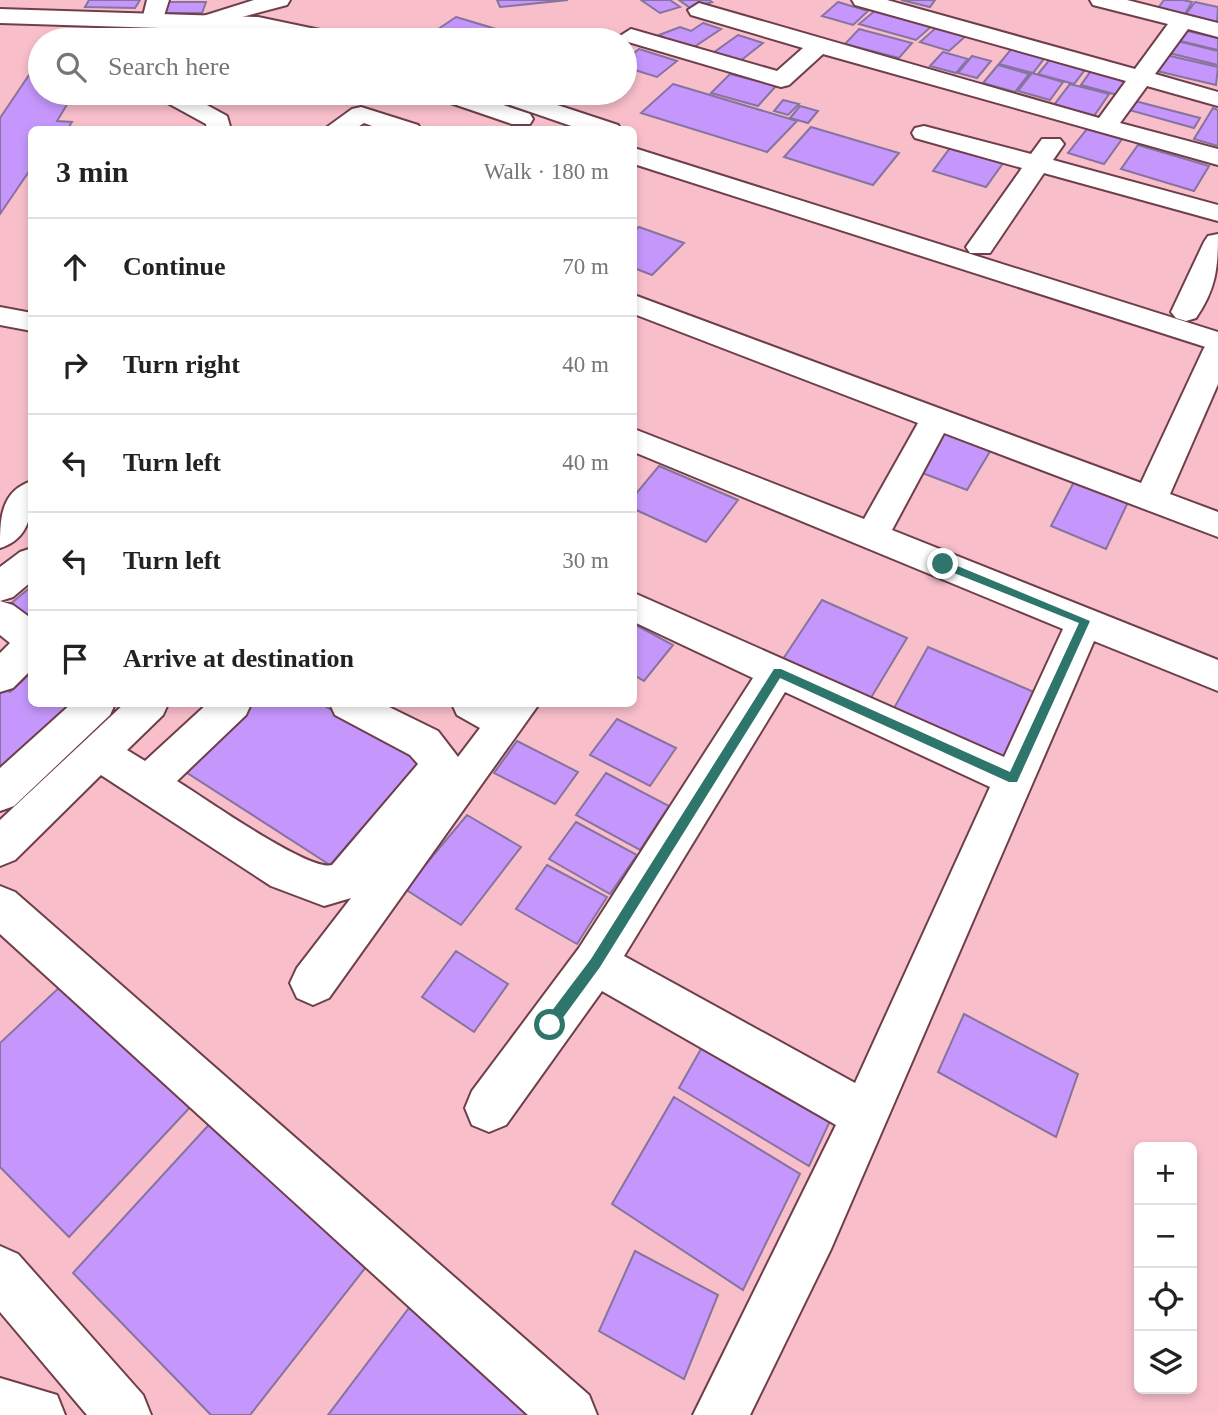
<!DOCTYPE html>
<meta charset="utf-8">
<style>
body{margin:0;font-family:Georgia,serif;background:#f2f2f2;color:#222}
.controls{position:absolute;right:21px;bottom:21px;display:grid;overflow:hidden;border-radius:10px;box-shadow:0 4px 10px #0003}
.controls button{width:63px;height:63px;display:grid;place-items:center;padding:0;border:0;border-bottom:2px solid #e0e0e0;background:#fff;color:#222;font:35px sans-serif}
.stop{position:absolute;width:21px;height:21px;margin:-16px;border:5px solid #2e756c;border-radius:50%;background:#fff}
.stop.end{background:#2e756c;border-color:#fff;box-shadow:0 2px 7px #0008}
.list{margin:0;padding:0;list-style:none}
h2{display:flex;justify-content:space-between;align-items:center;height:91px;margin:0;padding:0 28px;font-size:30px}
h2 small{font-size:23px;font-weight:400;color:#767676}
.list li{display:grid;grid-template-columns:46px 1fr auto;gap:21px;align-items:center;box-sizing:border-box;height:98px;padding:0 28px;border-top:2px solid #e0e0e0}
.list b{display:block;font-size:26px;white-space:nowrap}
.list em{font-size:23px;font-style:normal;color:#767676}
.icon{flex:none;width:38px;height:38px;fill:none;stroke:currentColor;stroke-width:2;stroke-linecap:round;stroke-linejoin:round}
.map{position:relative;flex:none;width:1218px;height:1415px;overflow:hidden}
.search{position:absolute;background:#fff;box-shadow:0 4px 10px #0003;left:28px;top:28px;width:609px;height:77px;display:flex;align-items:center;gap:18px;box-sizing:border-box;padding:0 24px;border-radius:38px;color:#767676;font-size:26px}
.panel{position:absolute;background:#fff;box-shadow:0 4px 10px #0003;left:28px;top:126px;width:609px;height:581px;border-radius:10px}
.map>svg:first-child{display:block}
.building{fill:#c597fc;stroke:#86739e;stroke-width:2}
.lines{fill:none;stroke-linecap:round;stroke-linejoin:round}
.street-casing{stroke:#6e3f4a;stroke-width:4}
.secondary-casing{stroke:#6e3f4a;stroke-width:4}
.street{fill:#fff;fill-rule:evenodd}
.secondary{fill:#fff;fill-rule:evenodd}
.route{fill:#2e756c}
</style>
<div class="map">
<svg width="1218" height="1415" viewBox="0 0 1218 1415">
<rect width="100%" height="100%" fill="#f8bfcb"/>
<!-- building -->
<path class="building" d="M 89,0 L 140,0 L 135,8 L 85,7 Z
M 497,0 L 568,0 L 500,7 Z
M 641,0 L 670,0 L 680,7 L 660,13 Z
M 679,0 L 709,0 L 712,2 L 690,8 Z
M 901,0 L 935,0 L 930,7 Z
M 1164,0 L 1183,0 L 1192,2 L 1185,14 L 1158,8 Z
M 169,2 L 206,2 L 202,13 L 164,13 Z
M 838,2 L 868,11 L 853,25 L 822,16 Z
M 1195,2 L 1218,7 L 1217,22 L 1186,14 Z
M 877,9 L 933,25 L 916,40 L 859,24 Z
M 456,17 L 533,40 L 422,40 Z
M 703,23 L 721,29 L 688,51 L 659,35 L 680,27 L 691,31 Z
M 938,26 L 967,35 L 949,51 L 920,42 Z
M 859,29 L 912,43 L 899,58 L 845,44 Z
M 1183,30 L 1218,38 L 1218,50 L 1176,40 Z
M 576,32 L 601,39 L 565,40 Z
M 738,35 L 763,43 L 739,62 L 713,53 Z
M 1177,41 L 1218,51 L 1218,65 L 1169,53 Z
M 1012,48 L 1046,56 L 1033,73 L 999,64 Z
M 639,49 L 677,61 L 657,77 L 625,67 L 625,60 Z
M 943,52 L 968,59 L 956,73 L 930,66 Z
M 1166,55 L 1218,67 L 1216,85 L 1157,71 Z
M 972,56 L 991,61 L 977,78 L 958,73 Z
M 1051,58 L 1087,67 L 1074,84 L 1038,74 Z
M 998,65 L 1029,74 L 1015,92 L 983,83 Z
M 1093,68 L 1130,78 L 1118,95 L 1081,85 Z
M 1032,73 L 1063,82 L 1050,100 L 1018,91 Z
M 730,74 L 776,86 L 758,106 L 711,93 Z
M 29,75 L 40,75 L 40,93 L 74,93 L 57,121 L 72,122 L 67,130 L 32,130 L 32,167 L 0,214 L 0,118 Z
M 673,84 L 797,121 L 767,152 L 641,113 Z
M 1070,84 L 1109,94 L 1094,116 L 1054,105 Z
M 783,100 L 799,104 L 788,115 L 774,111 Z
M 1135,101 L 1200,118 L 1194,128 L 1129,110 Z
M 800,106 L 818,111 L 808,123 L 790,118 Z
M 1213,108 L 1218,110 L 1218,146 L 1194,139 Z
M 811,127 L 899,153 L 873,185 L 784,157 Z
M 1087,129 L 1122,139 L 1104,164 L 1068,153 Z
M 953,144 L 1006,159 L 986,187 L 933,171 Z
M 1138,145 L 1209,166 L 1194,191 L 1121,169 Z
M 639,227 L 684,243 L 652,275 L 634,268 L 634,231 Z
M 947,425 L 995,443 L 967,490 L 917,471 Z
M 659,466 L 738,500 L 706,542 L 634,509 L 634,496 Z
M 1075,480 L 1129,500 L 1106,549 L 1051,526 Z
M 32,586 L 32,620 L 9,605 Z
M 822,600 L 907,638 L 869,701 L 783,659 Z
M 634,624 L 673,645 L 644,681 L 634,675 Z
M 928,647 L 1034,692 L 1003,759 L 893,710 Z
M 32,672 L 32,704 L 71,704 L 0,769 L 0,690 L 2,688 L 10,692 Z
M 242,704 L 321,704 L 420,761 L 330,865 L 178,767 Z
M 617,719 L 676,748 L 650,786 L 590,755 Z
M 517,741 L 578,772 L 555,804 L 494,773 Z
M 606,773 L 669,806 L 640,850 L 576,815 Z
M 467,815 L 521,847 L 461,925 L 405,889 Z
M 576,822 L 637,855 L 610,894 L 549,859 Z
M 547,865 L 607,897 L 577,944 L 516,909 Z
M 456,951 L 508,984 L 474,1032 L 422,997 Z
M 63,984 L 194,1103 L 69,1237 L 0,1167 L 0,1043 Z
M 964,1014 L 1078,1074 L 1056,1137 L 938,1072 Z
M 710,1033 L 837,1106 L 809,1166 L 679,1088 Z
M 674,1097 L 800,1174 L 743,1290 L 612,1204 Z
M 216,1117 L 373,1258 L 250,1415 L 211,1415 L 73,1273 Z
M 635,1251 L 718,1295 L 684,1379 L 599,1331 Z
M 418,1296 L 547,1415 L 328,1415 Z"/>
<g class="lines">
<!-- street casing -->
<g class="street-casing">
<path id="street" d="M 147,0 L 169,0 L 161,25 L 153,27 L 142,20 Z
M 254,0 L 290,0 L 287,5 L 227,21 L 217,26 L 208,40 L 186,40 L 200,17 Z
M 852,0 L 887,0 L 1135,69 L 1168,24 L 1093,5 L 1090,0 L 1127,0 L 1218,23 L 1218,37 L 1188,29 L 1155,74 L 1218,92 L 1218,106 L 1147,86 L 1120,123 L 1218,149 L 1218,165 L 823,54 L 789,85 L 781,87 L 625,41 L 620,36 L 631,29 L 777,71 L 803,48 L 691,15 L 688,10 L 699,3 L 1099,118 L 1126,81 L 855,5 Z
M 161,93 L 185,93 L 227,116 L 231,130 L 207,130 L 206,124 L 164,101 Z
M 361,107 L 418,125 L 421,130 L 383,130 L 364,123 L 353,130 L 323,130 L 352,109 Z
M 924,126 L 1031,154 L 1042,139 L 1060,139 L 1064,144 L 1053,160 L 1218,205 L 1218,221 L 1044,173 L 990,253 L 970,253 L 966,247 L 1022,168 L 915,138 L 912,133 L 915,128 Z
M 1218,234 C 1218,268 1216,289 1196,318 L 1186,321 L 1176,318 L 1171,312 L 1204,242 L 1208,236 Z
M 634,295 L 1141,483 L 1203,350 L 1207,343 L 1218,340 L 1218,384 L 1170,494 L 1218,512 L 1218,537 L 944,433 L 892,530 L 1218,660 L 1218,691 L 1094,641 L 831,1249 L 750,1415 L 693,1415 L 836,1125 L 602,991 L 506,1125 L 489,1132 L 472,1125 L 465,1108 L 472,1091 L 579,948 L 753,678 L 634,622 L 634,593 L 1004,757 L 1063,629 L 634,452 L 634,429 L 864,519 L 918,423 L 634,314 ZM 785,692 L 990,787 L 855,1083 L 624,956 Z
M 0,307 L 32,313 L 32,331 L 0,325 Z
M 32,481 C 32,510 32,538 0,548 C 0,520 0,491 32,481 Z
M 32,548 L 32,581 L 13,597 L 0,601 L 0,567 L 20,552 Z
M 0,601 L 13,605 L 32,619 L 32,669 L 13,688 L 0,692 L 0,653 L 10,643 L 0,635 Z
M 71,704 L 115,704 L 110,715 L 14,806 L 0,811 L 0,768 Z
M 124,704 L 168,704 L 163,715 L 127,750 L 145,761 L 207,704 L 251,704 L 246,715 L 177,781 C 203,797 309,872 332,865 L 418,764 L 410,755 L 335,715 L 330,704 L 383,704 L 438,731 L 458,757 L 480,728 L 457,715 L 452,704 L 539,704 L 329,998 L 313,1005 L 297,998 L 290,983 L 297,968 L 351,898 L 324,906 L 271,886 L 101,775 L 15,860 L 0,866 L 0,820 Z
M 0,886 L 15,892 L 589,1395 L 597,1415 L 528,1415 L 0,934 Z
M 0,1246 L 18,1254 L 143,1395 L 151,1415 L 87,1415 L 0,1312 Z
M 0,1378 L 57,1395 L 65,1415 L 0,1415 Z"/>
</g>
<!-- secondary casing -->
<g class="secondary-casing">
<path id="secondary" d="M 0,9 L 258,17 L 344,35 L 347,40 L 304,40 L 258,31 L 0,23 Z
M 432,93 L 467,93 L 530,114 L 533,119 L 530,124 L 512,124 L 436,98 Z
M 486,93 L 521,93 L 618,125 L 621,130 L 583,130 L 490,98 Z
M 634,148 L 1218,332 L 1218,351 L 634,164 Z"/>
</g>
<!-- street -->
<use href="#street" class="street"/>
<!-- secondary -->
<use href="#secondary" class="secondary"/>
</g>
<!-- route -->
<path class="route" d="M 943,560 L 1090,621 L 1017,782 L 1009,782 L 780,678 L 600,967 L 554,1030 L 545,1030 L 545,1020 L 591,959 L 774,669 L 781,669 L 1010,772 L 1079,623 L 939,567 L 939,561 Z"/>
</svg>
<div class="controls">
<button>+</button>
<button>−</button>
<button><svg class="icon" aria-label="locate" viewBox="0 0 24 24"><circle cx="12" cy="12" r="6"/><path d="M12 2v4M12 18v4M2 12h4M18 12h4"/></svg></button>
<button><svg class="icon" aria-label="layers" viewBox="0 0 24 24"><path d="M12 4l9 5-9 5-9-5zM3 14l9 5 9-5"/></svg></button>
</div>
<div class="stop" style="left:550px;top:1025px"></div>
<div class="stop end" style="left:943px;top:564px"></div>
<div class="search"><svg class="icon" aria-label="search" viewBox="0 0 24 24"><circle cx="10" cy="10" r="6"/><path d="M15 15l6 6"/></svg>Search here</div>
<section class="panel">
<h2>3 min<small>Walk · 180 m</small></h2>
<ul class="list">
<li><svg class="icon" aria-label="ahead" viewBox="0 0 24 24"><path d="M12 20V5M6 11l6-6 6 6"/></svg><div><b>Continue</b></div><em>70 m</em></li>
<li><svg class="icon" aria-label="right" viewBox="0 0 24 24"><path d="M7 20v-9h11M14 6l5 5-5 5"/></svg><div><b>Turn right</b></div><em>40 m</em></li>
<li><svg class="icon" aria-label="left" viewBox="0 0 24 24"><path d="M17 20v-9H6M10 6l-5 5 5 5"/></svg><div><b>Turn left</b></div><em>40 m</em></li>
<li><svg class="icon" aria-label="left" viewBox="0 0 24 24"><path d="M17 20v-9H6M10 6l-5 5 5 5"/></svg><div><b>Turn left</b></div><em>30 m</em></li>
<li><svg class="icon" aria-label="arrive" viewBox="0 0 24 24"><path d="M6 21V4h12l-3 4 3 4H6"/></svg><div><b>Arrive at destination</b></div></li>
</ul>
</section>
</div>
